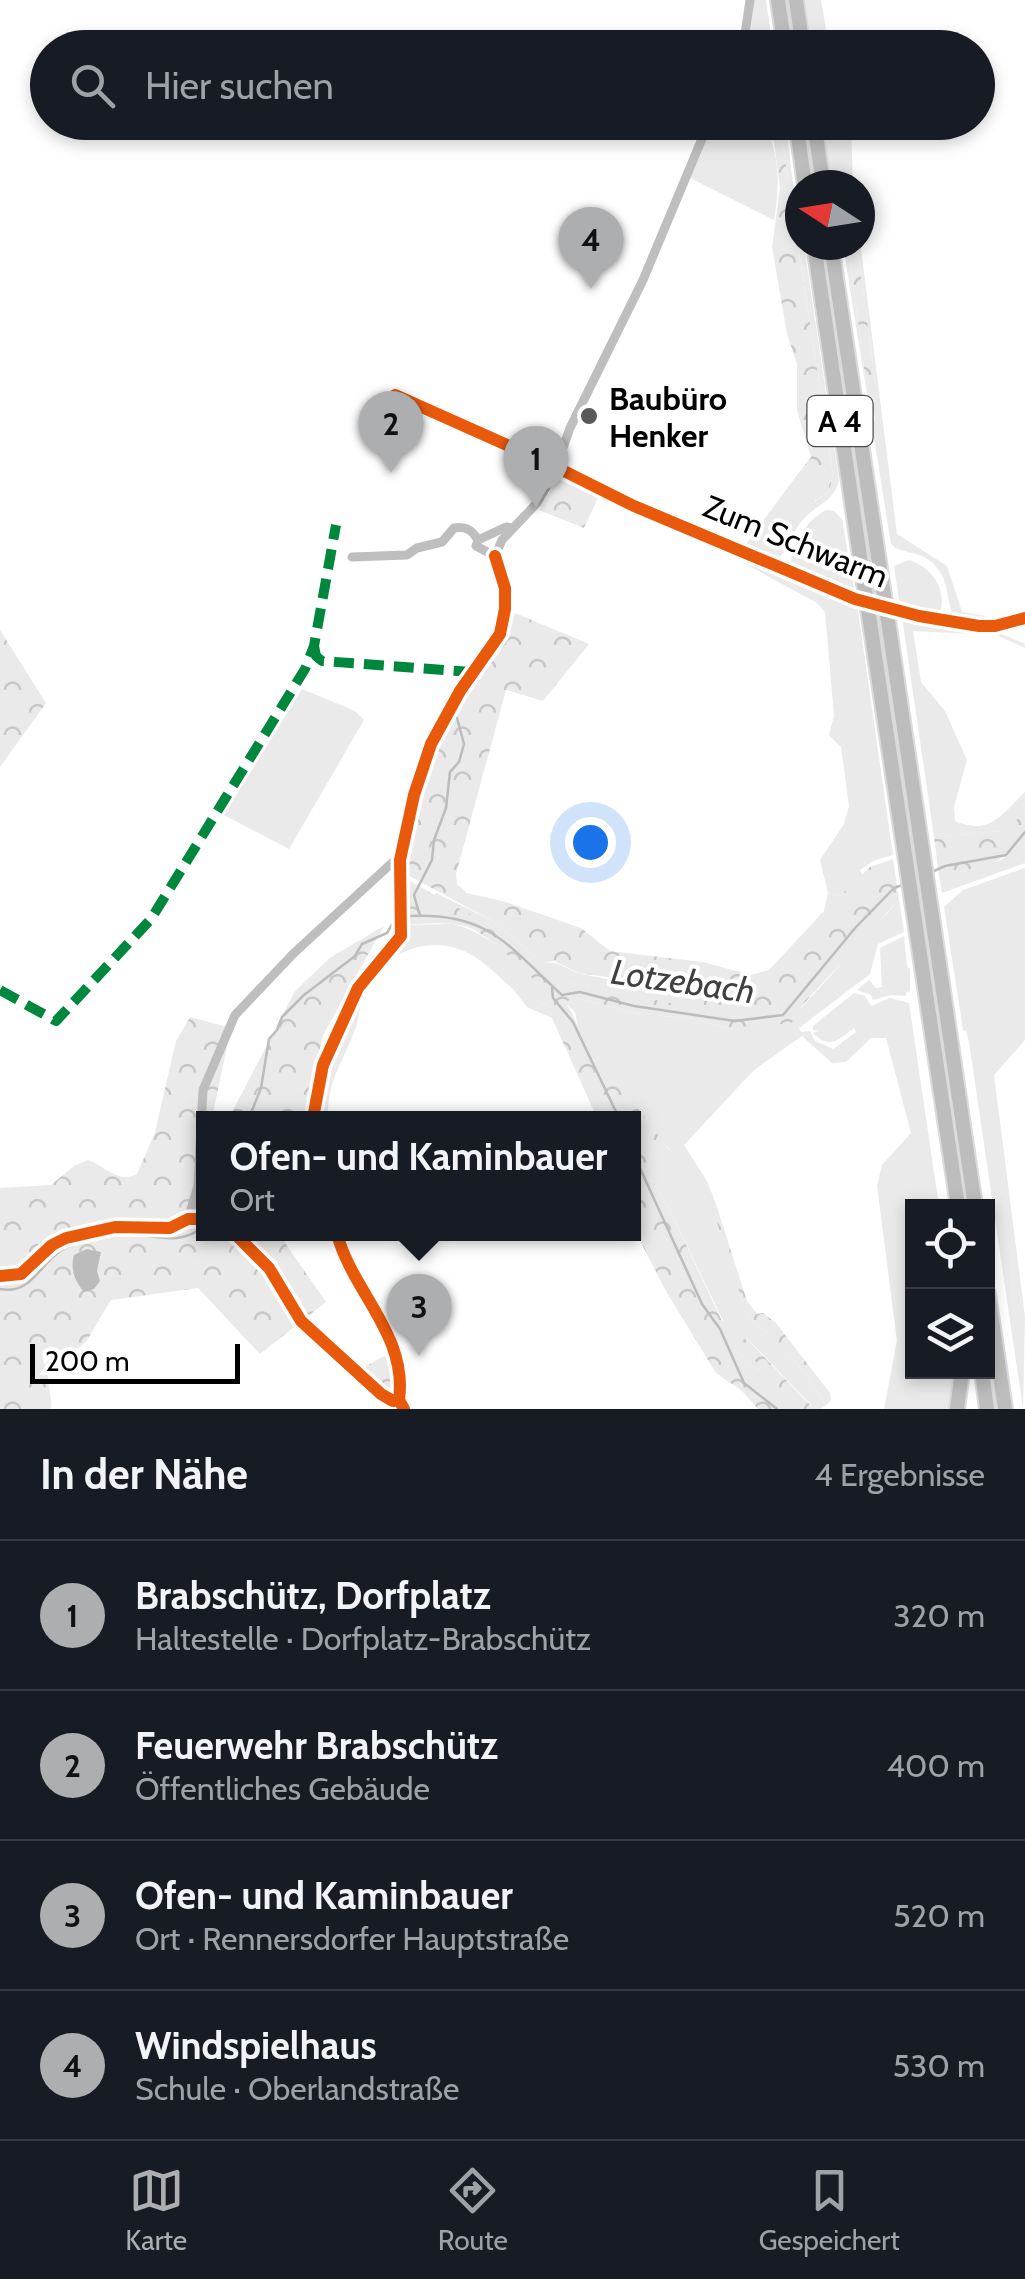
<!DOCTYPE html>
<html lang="de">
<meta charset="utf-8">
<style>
body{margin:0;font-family:Cabin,sans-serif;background:#242831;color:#f1f3f6}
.controls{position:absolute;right:30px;bottom:30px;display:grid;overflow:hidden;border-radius:0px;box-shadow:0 5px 15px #0003}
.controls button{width:90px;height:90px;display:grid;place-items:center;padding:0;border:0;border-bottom:2px solid #363941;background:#171b24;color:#f1f3f6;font:50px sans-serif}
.compass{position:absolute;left:785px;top:170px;width:90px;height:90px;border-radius:50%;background:#171b24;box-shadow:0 5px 15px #0003;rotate:282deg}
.scale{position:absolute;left:30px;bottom:25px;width:210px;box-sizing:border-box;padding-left:10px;border:5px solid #000;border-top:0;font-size:28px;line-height:35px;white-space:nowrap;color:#000;-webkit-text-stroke:8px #fff;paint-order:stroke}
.you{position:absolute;left:590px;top:842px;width:35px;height:35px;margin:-25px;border:8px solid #fff;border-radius:50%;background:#1a73e8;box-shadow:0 0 0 15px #1a73e833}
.badge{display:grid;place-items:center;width:65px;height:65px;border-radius:50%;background:#adaeaf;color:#111;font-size:32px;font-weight:700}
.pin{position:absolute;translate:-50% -82px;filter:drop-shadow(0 2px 5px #0008)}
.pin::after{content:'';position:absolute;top:52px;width:35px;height:30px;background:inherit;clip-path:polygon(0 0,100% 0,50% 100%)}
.popup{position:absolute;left:196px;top:1111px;width:445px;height:130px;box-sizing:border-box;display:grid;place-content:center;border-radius:0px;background:#171b24;filter:drop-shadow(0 2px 8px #0005);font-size:32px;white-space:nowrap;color:#9ea1a6}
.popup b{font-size:38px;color:#f1f3f6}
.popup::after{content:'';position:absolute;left:50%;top:100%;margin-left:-20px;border:20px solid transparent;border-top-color:#171b24}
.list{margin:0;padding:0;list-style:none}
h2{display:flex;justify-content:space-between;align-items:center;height:130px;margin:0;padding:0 40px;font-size:42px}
h2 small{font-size:32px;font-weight:400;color:#9ea1a6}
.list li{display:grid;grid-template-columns:65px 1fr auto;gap:30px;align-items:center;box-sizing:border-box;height:150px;padding:0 40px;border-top:2px solid #363941}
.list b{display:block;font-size:38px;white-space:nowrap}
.list p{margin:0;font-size:32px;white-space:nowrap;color:#9ea1a6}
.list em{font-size:32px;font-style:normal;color:#9ea1a6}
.icon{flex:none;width:55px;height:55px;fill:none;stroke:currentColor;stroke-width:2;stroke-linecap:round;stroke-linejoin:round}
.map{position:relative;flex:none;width:1025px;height:1409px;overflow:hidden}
.search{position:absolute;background:#171b24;box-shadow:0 5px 15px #0003;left:30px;right:30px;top:30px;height:110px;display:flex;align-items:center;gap:25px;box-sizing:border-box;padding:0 35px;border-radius:55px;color:#9ea1a6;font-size:38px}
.sheet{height:730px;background:#171b24}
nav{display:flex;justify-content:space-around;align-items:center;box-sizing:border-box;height:140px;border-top:2px solid #363941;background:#171b24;font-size:28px;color:#9ea1a6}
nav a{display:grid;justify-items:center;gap:5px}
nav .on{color:#adaeaf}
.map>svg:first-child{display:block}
.green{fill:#eaeaea}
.forest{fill:url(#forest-crowns)}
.water{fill:#bcbcbc}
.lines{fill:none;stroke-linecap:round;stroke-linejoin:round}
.stream{stroke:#bcbcbc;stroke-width:2.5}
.highway-casing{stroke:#dbdbdb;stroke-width:18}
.minor{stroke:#bebebe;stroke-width:9}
.highway{stroke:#bdbdbd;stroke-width:14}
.highway-bridge-casing{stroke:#dbdbdb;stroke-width:18;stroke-linecap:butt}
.highway-bridge{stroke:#bdbdbd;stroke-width:14}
.quiet{stroke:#00873e;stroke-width:10;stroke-dasharray:20 10;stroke-linecap:butt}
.cycleway-casing{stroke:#fff;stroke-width:19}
.cycleway{stroke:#e8590c;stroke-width:12}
.poi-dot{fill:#595959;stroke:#fff;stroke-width:4}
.labels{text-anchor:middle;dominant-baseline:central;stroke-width:8;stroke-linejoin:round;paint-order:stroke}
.shield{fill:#fff;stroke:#4c4c4c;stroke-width:2.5}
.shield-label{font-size:30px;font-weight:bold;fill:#000}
.poi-label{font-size:32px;font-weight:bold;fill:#000;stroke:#fff;text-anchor:start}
.street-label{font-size:32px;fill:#000;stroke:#fff}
.water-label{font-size:35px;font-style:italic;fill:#404040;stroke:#fff}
</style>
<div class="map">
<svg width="1025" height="1409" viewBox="0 0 1025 1409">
<defs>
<pattern id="forest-crowns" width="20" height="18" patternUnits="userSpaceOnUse" patternTransform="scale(2.5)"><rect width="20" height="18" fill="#eaeaea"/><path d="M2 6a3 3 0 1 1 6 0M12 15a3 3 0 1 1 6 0" fill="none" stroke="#c7c7c7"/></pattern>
</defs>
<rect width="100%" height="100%" fill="#fff"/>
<!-- green -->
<path class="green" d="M 754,0 L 766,0 L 773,47 L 766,47 L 760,34 L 751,30 Z
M 805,0 L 821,0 L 829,47 L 812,47 Z
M 712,123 L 764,123 C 780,154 780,185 774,220 L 688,177 Z
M 775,123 L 786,123 L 800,245 L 804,245 L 839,480 C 835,502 814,505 801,522 C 791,534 788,555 773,561 L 743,548 L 797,475 L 814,502 L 829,492 L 833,474 L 782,139 Z
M 823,123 L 851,123 L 853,185 L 849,185 L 849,174 L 840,185 L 832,185 Z
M 860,240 L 897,534 L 947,566 L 962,612 L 999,618 L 992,623 L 956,620 C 943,599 953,579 929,560 C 917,551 901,554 891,544 L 843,245 L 848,245 L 869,406 L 876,425 L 876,387 L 857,245 L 860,245 Z
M 826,510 L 834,511 L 842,519 L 855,595 L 795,571 L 791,565 C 792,542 806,521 826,510 Z
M 634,514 L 645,514 C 716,542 785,577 857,604 L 893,855 L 873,861 L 860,870 L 863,876 L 840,896 L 828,893 L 820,860 L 844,824 L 849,806 L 841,747 L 829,735 L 834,716 L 825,612 L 817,603 L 711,545 Z
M 909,560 C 933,568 947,589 940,614 L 900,606 L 894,566 Z
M 902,617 L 995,631 L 1025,644 L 1025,648 L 996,635 L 913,631 L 921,682 L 945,711 L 967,760 L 954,807 L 955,821 C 990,836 1001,815 1025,792 L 1025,814 L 1001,831 L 934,837 Z
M 302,689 L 355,711 L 364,720 L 289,849 L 224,815 Z
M 1025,841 L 1025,863 L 942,893 L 939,876 L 1001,860 Z
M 1025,868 L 1025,1040 L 994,1075 L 1025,1317 L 1023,1409 L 969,1042 L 966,1031 L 963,1030 L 944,907 L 963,890 Z
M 436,893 L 493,921 L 543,963 C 558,960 565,969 579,973 C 597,978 616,980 633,984 C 652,989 669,974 687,982 L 680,1006 L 571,983 L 576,998 L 634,1013 L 694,1019 L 727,1028 L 792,1018 L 899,900 L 904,932 L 878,944 L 870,974 L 799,1028 L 801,1032 L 810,1031 L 815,1041 L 833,1049 L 856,1032 L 854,1028 C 838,1040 830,1050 813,1033 L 818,1031 L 813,1030 L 813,1026 L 854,993 L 865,996 L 871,1006 L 890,998 L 909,1003 L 939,1206 L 912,1206 L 912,1372 L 955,1372 L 948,1409 L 884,1409 L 897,1341 L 877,1186 L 882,1165 L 911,1133 L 886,1038 L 871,1038 L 846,1062 L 832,1063 L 802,1036 L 754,1070 L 684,1145 L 707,1181 L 716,1204 L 713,1207 L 748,1319 C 783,1339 804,1372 826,1405 L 820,1409 L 809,1409 L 811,1405 L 747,1338 L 739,1344 L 761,1367 L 758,1370 L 729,1344 L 725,1325 L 667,1204 L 646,1171 L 649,1160 L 670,1150 L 593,1067 L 581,1043 L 575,1012 L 564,1001 L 492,927 L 434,896 Z
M 453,924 C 489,932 530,970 551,1001 L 549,1004 L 539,1003 L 518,985 L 513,989 C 499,977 486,963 470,954 C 433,934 390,949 368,984 C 360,997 360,1016 355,1030 C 343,1062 327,1081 328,1118 L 317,1118 L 326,1066 L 361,989 L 405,942 L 404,925 Z
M 904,936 L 907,967 L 910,969 L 910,991 L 906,993 L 906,996 L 891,995 L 873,1000 L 871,995 L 857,990 L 869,980 L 876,988 L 882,987 L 880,948 Z"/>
<!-- forest -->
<path class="forest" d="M 764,123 L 775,123 L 782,139 L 833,474 L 829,492 L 813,502 L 797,475 L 811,457 L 797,410 L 797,364 L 787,334 L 772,247 L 780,188 L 774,142 Z
M 848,245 L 857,245 L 876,387 L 876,426 L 873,408 L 869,406 Z
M 566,477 L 599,496 L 584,528 L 539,510 L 558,478 Z
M 515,613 L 589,644 L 543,701 L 506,690 L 456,874 L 457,884 L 467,893 L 506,902 L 581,928 L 610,951 L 703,962 L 751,975 L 769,970 L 824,911 L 828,893 L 840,896 L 870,867 L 893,859 L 899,900 C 884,914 875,929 861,944 C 847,958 796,1007 792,1023 L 727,1028 L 694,1019 L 634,1013 L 576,998 L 567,987 L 571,983 L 680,1005 L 687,982 L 676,979 L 637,986 L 620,979 L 579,973 L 554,961 L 543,963 L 493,921 L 402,872 C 410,829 417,783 434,743 C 451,705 478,671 501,637 L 508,639 Z
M 0,630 L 46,703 L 0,767 Z
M 1025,814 L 1025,841 C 1002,865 971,869 939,876 L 934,837 L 1000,831 Z
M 403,877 L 492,927 L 570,1000 L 565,1002 C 582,1025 582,1054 602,1077 L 616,1079 L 670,1151 L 649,1160 L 646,1171 L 667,1204 L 721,1319 L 729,1328 L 729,1344 L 758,1370 L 761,1367 L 738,1344 L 746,1338 L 811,1406 L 809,1409 L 758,1409 L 742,1391 L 716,1373 L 667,1293 L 634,1229 L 634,1118 L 597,1118 L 552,1018 L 527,1007 L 513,989 L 518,984 L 539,1003 L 548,1004 L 551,1001 C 539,982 489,934 468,927 C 448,921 424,924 404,925 Z
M 384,926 L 323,1035 L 304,1118 L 229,1118 L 295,991 L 331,957 Z
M 190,1017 L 231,1028 L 212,1118 L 204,1118 L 204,1234 L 279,1234 L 326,1302 L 260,1354 L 198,1288 L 111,1300 L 86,1342 L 78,1348 L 55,1351 C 41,1370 52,1388 51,1409 L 0,1409 L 0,1188 L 51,1185 L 74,1166 L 88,1160 C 105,1166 118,1184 137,1174 L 155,1132 L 176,1041 Z
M 716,1204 L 747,1301 L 757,1314 L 763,1313 L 776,1323 L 830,1393 L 831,1400 L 826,1405 C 804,1372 783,1339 748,1319 L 712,1207 Z
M 393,1351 L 394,1364 L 390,1365 L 391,1372 L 395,1372 L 395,1393 L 388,1395 L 361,1369 Z"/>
<!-- water -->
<path class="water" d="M 87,1249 L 101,1252 L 97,1271 L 100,1281 L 94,1289 L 84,1292 C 75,1281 70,1270 74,1255 Z"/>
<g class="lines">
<!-- stream -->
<path class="stream" d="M 932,872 L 945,866 L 1006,855 L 1025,832
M 419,913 L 414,895 L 432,860 L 434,840 L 446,808 L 450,772 L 459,762 L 464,744 L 457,718
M 409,916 C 489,912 507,945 562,995 L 580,992 L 634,1006 L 735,1021 L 783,1015 L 856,927 L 894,888 L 902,885
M 552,988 L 553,998 L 573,1022 L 619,1118
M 249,1118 L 261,1088 L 269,1039 L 277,1030 L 282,1017 L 304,995 L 355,956 L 362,944 L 387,933 L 394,921
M 634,1148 L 639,1166 L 702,1304 L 720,1329 L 744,1383 L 777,1409
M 0,1289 C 32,1295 39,1264 62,1250 C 73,1242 116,1233 130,1234 C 158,1236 181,1246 204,1226"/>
<!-- highway casing -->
<g class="highway-casing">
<path id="highway" d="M 778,0 L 785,48
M 796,0 L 803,48
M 796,122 L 805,185
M 814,122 L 823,185
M 814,245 L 866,597
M 831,245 L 885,602
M 868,609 L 958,1206
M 887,614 L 975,1206
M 988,1294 L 1005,1409
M 982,1372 L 987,1409
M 957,1409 L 962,1372"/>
</g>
<!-- minor -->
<path class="minor" d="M 743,48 L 750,0
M 395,395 L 556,467 L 634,506 L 855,599 L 919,616 L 979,626 L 995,626 L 1025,618
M 495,556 L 502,540 L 537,503 L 554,473 L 570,428 L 643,280 L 709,122
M 495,556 L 476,546 L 478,540 L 506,527 L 513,528
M 352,557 L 407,555 L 417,548 L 442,542 L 454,528 C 466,526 472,530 478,540
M 313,1118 L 323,1065 L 358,988 L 401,936 L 400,860 L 414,795 L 431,744 L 460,691 L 500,634 L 505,609 L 505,588 L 495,556
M 188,1219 L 198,1186 L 203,1090 L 235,1015 L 294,953 L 394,861 L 400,860
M 235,1234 L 269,1268 L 301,1321 L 381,1394 L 393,1401 L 399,1400
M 337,1234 C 353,1293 408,1335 399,1400 L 404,1409
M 0,1276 L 21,1274 L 52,1245 L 66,1238 L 115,1227 L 170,1228 L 188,1219 L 204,1219"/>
<!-- highway -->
<use href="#highway" class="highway"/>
<!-- highway-bridge casing -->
<g class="highway-bridge-casing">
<path id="highway-bridge" d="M 866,597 L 868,609
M 885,602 L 887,614"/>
</g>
<!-- highway-bridge -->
<use href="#highway-bridge" class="highway-bridge"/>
<!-- quiet -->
<path class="quiet" d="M 314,646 L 316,656 L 322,661 L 472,672
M 0,990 L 56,1021 L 151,919 L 305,669 L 314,646 L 336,525"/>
<!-- cycleway casing -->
<g class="cycleway-casing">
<path id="cycleway" d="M 395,395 L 556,467 L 634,506 L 855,599 L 919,616 L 979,626 L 995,626 L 1025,618
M 313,1118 L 323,1065 L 358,988 L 401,936 L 400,860 L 414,795 L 431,744 L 460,691 L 500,634 L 505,609 L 505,588 L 495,556
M 235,1234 L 269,1268 L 301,1321 L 381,1394 L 393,1401 L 399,1400
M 337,1234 C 353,1293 408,1335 399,1400 L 404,1409
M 0,1276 L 21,1274 L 52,1245 L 66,1238 L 115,1227 L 170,1228 L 188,1219 L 204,1219"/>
</g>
<!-- cycleway -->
<use href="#cycleway" class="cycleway"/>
</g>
<!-- markers -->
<circle class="poi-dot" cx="589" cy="416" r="10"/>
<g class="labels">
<!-- shield labels -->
<rect class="shield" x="807.5" y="396" width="65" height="50" rx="8"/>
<g class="shield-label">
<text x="840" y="421">A 4</text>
</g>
<!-- poi labels -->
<g class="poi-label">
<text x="609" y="398">Baubüro<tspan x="609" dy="37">Henker</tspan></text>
</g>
<!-- street labels -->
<g class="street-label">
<text transform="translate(796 541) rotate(22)">Zum Schwarm</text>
</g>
<!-- water labels -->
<g class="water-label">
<text transform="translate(683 981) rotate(8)">Lotzebach</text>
</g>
</g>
</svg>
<div class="controls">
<button><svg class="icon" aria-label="locate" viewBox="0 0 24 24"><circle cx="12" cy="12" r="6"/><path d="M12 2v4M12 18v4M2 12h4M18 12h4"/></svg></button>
<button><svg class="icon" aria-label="layers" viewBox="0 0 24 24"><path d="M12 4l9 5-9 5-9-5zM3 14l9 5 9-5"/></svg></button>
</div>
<svg class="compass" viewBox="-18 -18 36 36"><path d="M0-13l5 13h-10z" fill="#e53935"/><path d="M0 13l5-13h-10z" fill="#9ea1a6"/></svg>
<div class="scale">200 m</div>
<div class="you"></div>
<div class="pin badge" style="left:536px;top:508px">1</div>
<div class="pin badge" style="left:391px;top:473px">2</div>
<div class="pin badge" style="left:419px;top:1356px">3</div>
<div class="popup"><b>Ofen- und Kaminbauer</b>Ort</div>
<div class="pin badge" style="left:591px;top:289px">4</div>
<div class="search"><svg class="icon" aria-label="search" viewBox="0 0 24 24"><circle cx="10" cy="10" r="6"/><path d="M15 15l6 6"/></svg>Hier suchen</div>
</div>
<section class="sheet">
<h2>In der Nähe<small>4 Ergebnisse</small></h2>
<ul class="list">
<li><span class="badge">1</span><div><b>Brabschütz, Dorfplatz</b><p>Haltestelle · Dorfplatz-Brabschütz</p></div><em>320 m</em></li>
<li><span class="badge">2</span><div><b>Feuerwehr Brabschütz</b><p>Öffentliches Gebäude</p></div><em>400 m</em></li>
<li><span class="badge">3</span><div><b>Ofen- und Kaminbauer</b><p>Ort · Rennersdorfer Hauptstraße</p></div><em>520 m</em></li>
<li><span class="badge">4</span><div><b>Windspielhaus</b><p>Schule · Oberlandstraße</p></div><em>530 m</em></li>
</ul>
</section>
<nav>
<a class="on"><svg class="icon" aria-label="map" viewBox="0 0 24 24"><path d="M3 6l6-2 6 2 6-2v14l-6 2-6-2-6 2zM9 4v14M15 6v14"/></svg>Karte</a>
<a><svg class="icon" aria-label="directions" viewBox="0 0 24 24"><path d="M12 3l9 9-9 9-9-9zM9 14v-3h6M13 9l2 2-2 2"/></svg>Route</a>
<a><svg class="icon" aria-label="saved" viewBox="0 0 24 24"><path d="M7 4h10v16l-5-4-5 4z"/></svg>Gespeichert</a>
</nav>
